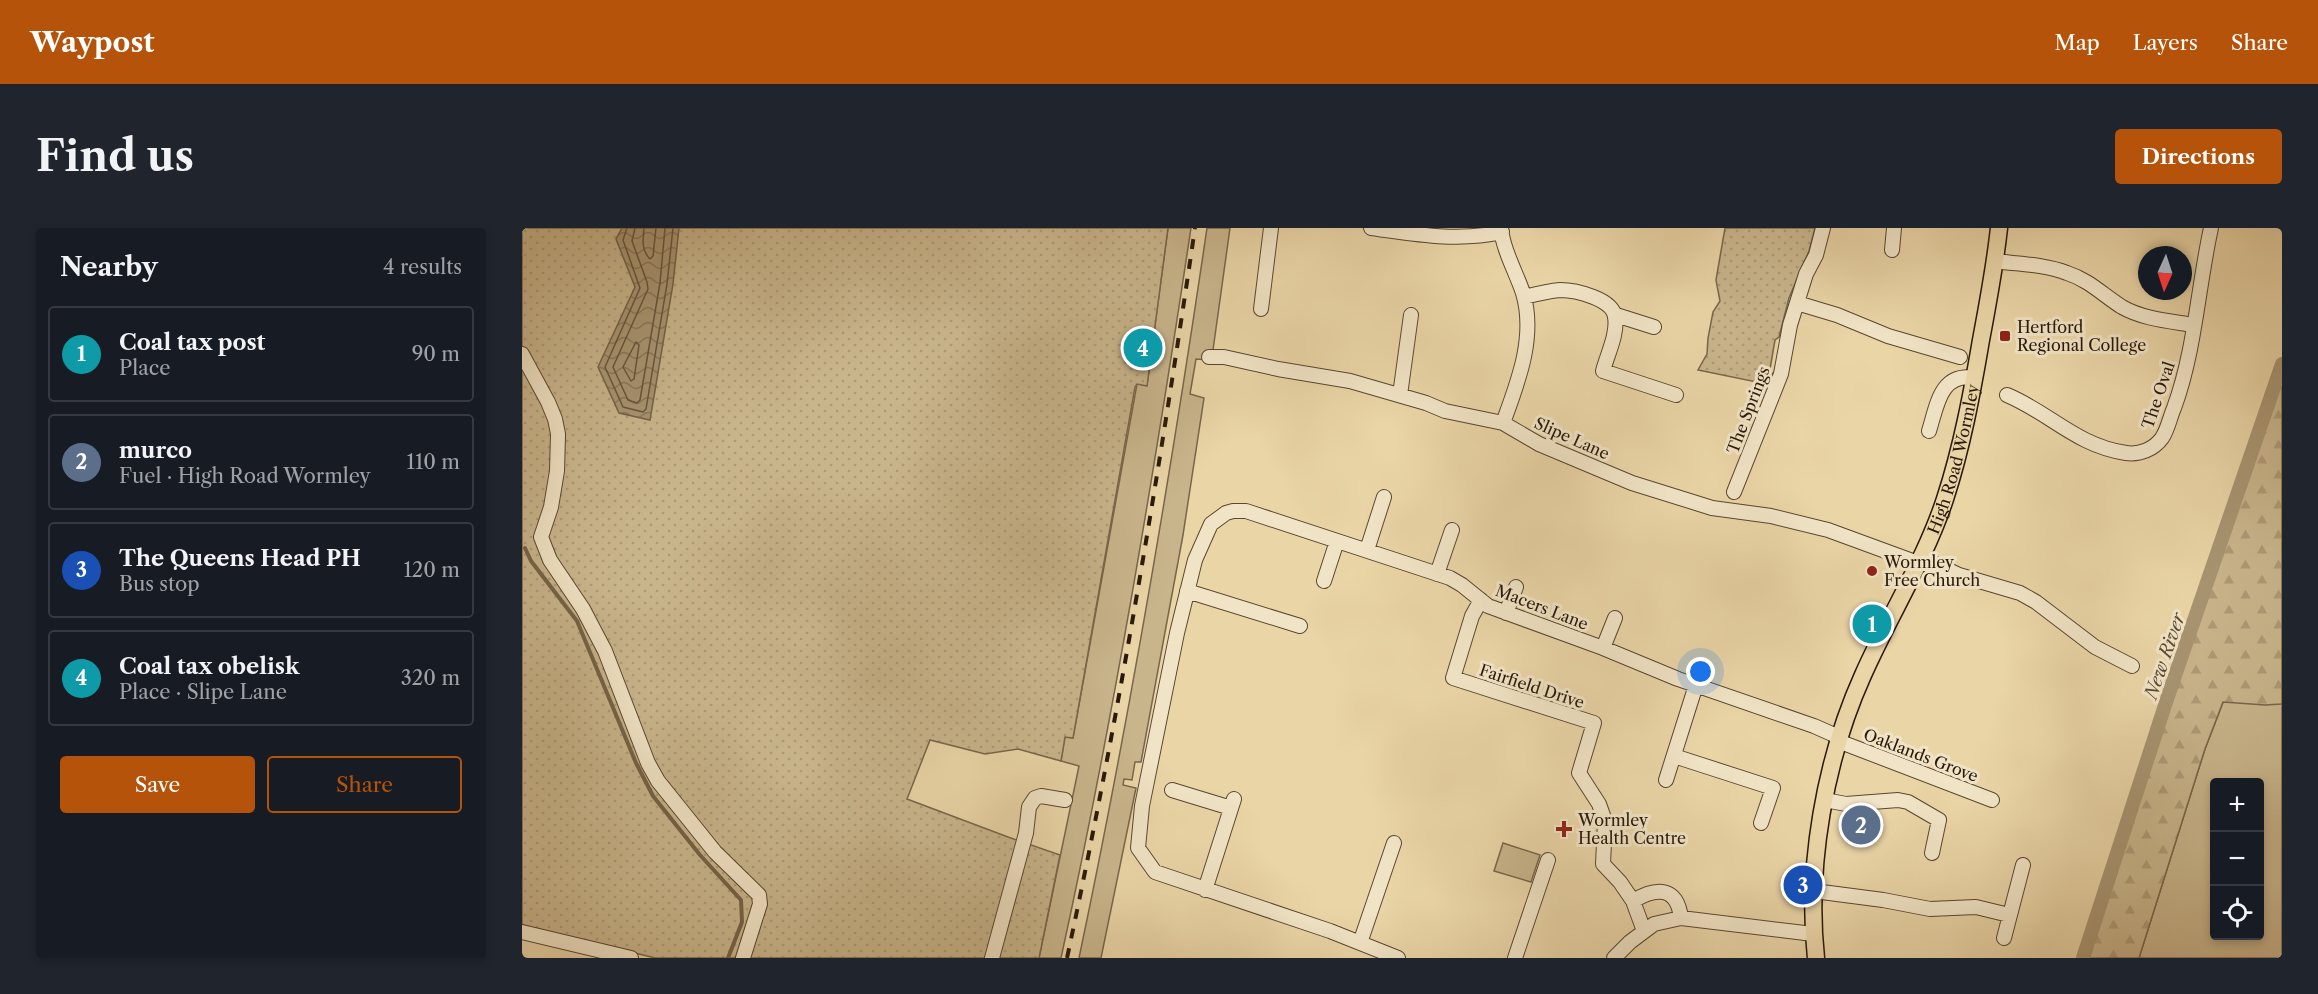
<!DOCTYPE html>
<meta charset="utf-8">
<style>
body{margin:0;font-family:"Libre Caslon Text",serif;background:#20242c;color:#f1f3f6}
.controls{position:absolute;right:18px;bottom:18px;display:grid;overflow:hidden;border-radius:6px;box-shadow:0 3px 9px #0003}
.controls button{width:54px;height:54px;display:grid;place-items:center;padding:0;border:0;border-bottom:2px solid #363941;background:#171b24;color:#f1f3f6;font:30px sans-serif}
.compass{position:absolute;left:1616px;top:18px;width:54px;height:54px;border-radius:50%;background:#171b24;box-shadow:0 3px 9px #0003;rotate:183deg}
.you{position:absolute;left:1179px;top:444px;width:21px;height:21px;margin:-15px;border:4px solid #fff;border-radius:50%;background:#1a73e8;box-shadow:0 0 0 9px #1a73e833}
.badge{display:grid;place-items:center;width:39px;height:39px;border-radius:50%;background:#b45309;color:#fff;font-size:20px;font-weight:700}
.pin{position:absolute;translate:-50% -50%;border:3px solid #fff;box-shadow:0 2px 6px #0006}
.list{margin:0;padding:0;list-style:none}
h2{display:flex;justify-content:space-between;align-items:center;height:78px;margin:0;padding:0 24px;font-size:26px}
h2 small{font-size:20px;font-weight:400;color:#9ea1a6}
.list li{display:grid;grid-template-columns:39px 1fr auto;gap:18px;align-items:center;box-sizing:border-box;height:96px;margin:0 12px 12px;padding:0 12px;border:2px solid #363941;border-radius:6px}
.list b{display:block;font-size:22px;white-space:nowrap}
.list p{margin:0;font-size:20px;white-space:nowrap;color:#9ea1a6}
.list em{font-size:20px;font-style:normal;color:#9ea1a6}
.actions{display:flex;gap:12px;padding:18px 24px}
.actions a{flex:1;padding:14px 0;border:2px solid #b45309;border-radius:6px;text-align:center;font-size:21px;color:#b45309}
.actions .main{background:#b45309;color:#fff}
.icon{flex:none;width:33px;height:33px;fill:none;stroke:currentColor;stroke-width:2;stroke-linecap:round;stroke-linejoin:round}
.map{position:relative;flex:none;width:1760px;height:730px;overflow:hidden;border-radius:6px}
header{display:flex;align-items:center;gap:36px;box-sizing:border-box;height:84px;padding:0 30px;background:#b45309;color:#fff}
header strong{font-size:28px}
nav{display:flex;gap:33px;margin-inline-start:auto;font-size:21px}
.intro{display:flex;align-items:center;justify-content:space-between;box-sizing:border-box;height:144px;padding:0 36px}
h1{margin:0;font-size:42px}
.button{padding:15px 27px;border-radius:6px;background:#b45309;color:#fff;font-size:21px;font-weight:700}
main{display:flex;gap:36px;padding:0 36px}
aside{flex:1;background:#171b24;border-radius:6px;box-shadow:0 3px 9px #0003}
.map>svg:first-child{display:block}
.grass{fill:#c9b58c;stroke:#78664b;stroke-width:1.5;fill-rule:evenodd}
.forest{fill:url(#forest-firs);stroke:#78664b;stroke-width:1.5}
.park{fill:url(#park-dots);stroke:#78664b;stroke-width:1.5}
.water{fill:url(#water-waves);stroke:#756348;stroke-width:1.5}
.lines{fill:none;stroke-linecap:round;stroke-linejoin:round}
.shore{stroke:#68563e;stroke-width:1.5}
.stream{stroke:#756348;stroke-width:4}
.canal{stroke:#a89572;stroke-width:14}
.minor-casing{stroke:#584731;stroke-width:16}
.major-casing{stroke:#28180a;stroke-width:19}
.minor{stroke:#f1e4c6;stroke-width:14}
.major{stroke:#ead5a7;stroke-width:16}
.rail{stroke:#28180a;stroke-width:4;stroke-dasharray:10 10;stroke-linecap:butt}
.poi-dot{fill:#8f2418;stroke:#f1e4c6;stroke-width:2}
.labels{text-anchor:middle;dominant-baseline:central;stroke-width:6;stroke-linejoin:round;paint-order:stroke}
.poi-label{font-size:16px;fill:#28180a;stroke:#f1e4c6;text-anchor:start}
.street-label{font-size:16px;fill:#28180a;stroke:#f1e4c6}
.water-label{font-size:18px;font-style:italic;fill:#5b4a34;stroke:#f1e4c6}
</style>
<header>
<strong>Waypost</strong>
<nav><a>Map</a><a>Layers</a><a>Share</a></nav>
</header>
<div class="intro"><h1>Find us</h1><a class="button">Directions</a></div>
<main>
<aside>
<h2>Nearby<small>4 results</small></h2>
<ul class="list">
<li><span class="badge" style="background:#0f9aa8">1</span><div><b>Coal tax post</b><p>Place</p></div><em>90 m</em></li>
<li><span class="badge" style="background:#5c6f8a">2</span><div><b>murco</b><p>Fuel · High Road Wormley</p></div><em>110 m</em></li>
<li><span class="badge" style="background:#1a4fb4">3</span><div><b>The Queens Head PH</b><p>Bus stop</p></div><em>120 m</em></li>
<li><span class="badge" style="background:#0f9aa8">4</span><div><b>Coal tax obelisk</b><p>Place · Slipe Lane</p></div><em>320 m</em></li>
</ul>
<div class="actions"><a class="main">Save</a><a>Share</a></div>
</aside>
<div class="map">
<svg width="1760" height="730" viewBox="0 0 1760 730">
<defs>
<pattern id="forest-firs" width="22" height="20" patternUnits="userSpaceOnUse" patternTransform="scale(1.5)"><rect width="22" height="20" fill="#c9b58c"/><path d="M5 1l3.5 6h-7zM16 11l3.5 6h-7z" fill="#ad9b77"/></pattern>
<pattern id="park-dots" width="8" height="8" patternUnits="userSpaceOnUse" patternTransform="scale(1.5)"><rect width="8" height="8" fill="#c9b58c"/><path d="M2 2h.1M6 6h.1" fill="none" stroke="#ad9b77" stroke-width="1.8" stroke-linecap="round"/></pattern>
<pattern id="water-waves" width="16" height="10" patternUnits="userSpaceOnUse" patternTransform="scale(1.5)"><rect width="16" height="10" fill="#a89572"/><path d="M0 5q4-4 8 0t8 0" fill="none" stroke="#89795c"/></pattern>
</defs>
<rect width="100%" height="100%" fill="#ead5a7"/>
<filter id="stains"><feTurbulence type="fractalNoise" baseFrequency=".00333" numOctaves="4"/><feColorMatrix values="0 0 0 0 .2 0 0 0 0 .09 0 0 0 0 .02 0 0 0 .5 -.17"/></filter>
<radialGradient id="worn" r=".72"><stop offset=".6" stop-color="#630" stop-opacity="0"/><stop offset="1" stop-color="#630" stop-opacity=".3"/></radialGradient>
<!-- grass -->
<path class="grass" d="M 646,0 L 669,0 C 632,245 592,488 539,730 L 517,730 L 557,538 L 539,533 L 543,509 L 551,510 L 615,156 L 625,157 Z
M 685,0 L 708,0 L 691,122 L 688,125 L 687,132 L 674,131 L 668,166 L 682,170 L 661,307 L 619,534 L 613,534 L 610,552 L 602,551 L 601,557 L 614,560 L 579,730 L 557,730 C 608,488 649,245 685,0 Z
M 1760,322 L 1760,730 L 1617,730 L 1683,521 ZM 1692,554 L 1738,554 L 1738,708 L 1692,708 Z
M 981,615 L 1018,627 L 1009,654 L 972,643 Z"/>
<!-- forest -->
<path class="forest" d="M 1760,151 L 1760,476 L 1743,477 L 1701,474 L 1683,521 L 1617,730 L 1567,730 L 1622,556 Z"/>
<!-- park -->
<path class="park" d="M 0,0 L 646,0 L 625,158 L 615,156 L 613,159 L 551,510 L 543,509 L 539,533 L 496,521 L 463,526 L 408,512 L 385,571 L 486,609 L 538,627 L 517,730 L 133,730 L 0,697 Z
M 1203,0 L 1293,0 L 1287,23 L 1267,70 L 1257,109 L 1253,112 L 1248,141 L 1252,149 L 1249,157 L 1176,142 L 1185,126 L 1186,110 L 1191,84 L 1198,73 L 1194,52 Z"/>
<!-- water -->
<path class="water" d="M 100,0 L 157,0 L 151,56 L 128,192 L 97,185 L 76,139 L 113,59 L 94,11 Z"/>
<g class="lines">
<!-- shore -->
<path class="shore" d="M 105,0 L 101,12 L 118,60 L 83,139 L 101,179 L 121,184 L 124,181 L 145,56 L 151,0
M 113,0 L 110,13 L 125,54 L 126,61 L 91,139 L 106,172 L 115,175 L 118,172 L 138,55 L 143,0
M 122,0 C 121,12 119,22 128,31 L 131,28 L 134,0
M 114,114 L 117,117 L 112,151 L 109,153 L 101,139 Z"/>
<!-- stream -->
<path class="stream" d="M 3,320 L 9,333 L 55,393 L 114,535 L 131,568 L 178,627 L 219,672 L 220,694 L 206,730"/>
<!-- canal -->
<path class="canal" d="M 1561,730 L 1645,471 L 1760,136"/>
<!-- minor casing -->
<g class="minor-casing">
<path id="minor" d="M 849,0 C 893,6 935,14 980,4
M 979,0 C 981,22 994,44 1001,65 C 1014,109 996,154 981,195
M 1370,22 L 1372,0
M 1472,33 C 1496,36 1522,36 1545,45 C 1567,52 1581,67 1600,79 C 1621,91 1647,93 1671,97
M 1002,69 C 1014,66 1026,63 1038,62 C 1054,62 1091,71 1093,89 C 1096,106 1085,127 1081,143 L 1154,167
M 1275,75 L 1315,87 L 1366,108 L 1438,129
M 739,81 L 749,0
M 1094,87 L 1132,99
M 0,126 L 26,174 L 33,191 L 36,206 L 35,243 L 29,279 L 19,309 L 28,332 L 61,381 L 83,423 L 126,535 L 136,553 L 193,624 L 237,667 L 238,676 L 221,730
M 687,129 L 702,129 L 756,141 L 828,153 L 904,175 L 923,183 L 981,195 L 1017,216 L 1110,255 L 1190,280 L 1249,288 L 1306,302 L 1396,335
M 878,167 L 889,87
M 1485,167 C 1528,185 1555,218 1604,225 C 1618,227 1632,221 1640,210 C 1646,201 1648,189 1652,180 C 1673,123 1676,59 1689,0
M 1407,203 C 1415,178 1418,144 1453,150
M 1212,264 L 1259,146 L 1268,97 L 1284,46 L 1294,27 L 1301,0
M 845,322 L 862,269
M 1399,329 L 1437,347 L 1498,365 L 1514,374 L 1573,419 L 1610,438
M 915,346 L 930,302
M 802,353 L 815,313
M 665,363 L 778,398
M 959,372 L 950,388 L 931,450 L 1072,495 L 1057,545 L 1077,576 L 1083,593 L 1081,636 L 1098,654 L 1111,673
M 984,385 L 994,359
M 1081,420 L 1093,390
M 1316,513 L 1470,572
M 1152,528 L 1251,560 L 1239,595
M 1144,552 L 1174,457
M 650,562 L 709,580
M 1303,572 L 1324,576 L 1376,572 L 1386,574 L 1417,592 L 1410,625
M 683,662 L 712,571
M 1292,663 L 1361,672 L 1408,681 L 1454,679 L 1487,687
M 1122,703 L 1111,673 C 1134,659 1155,658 1159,690
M 0,704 L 109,730
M 1482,710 L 1501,637
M 838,715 L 872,615
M 470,730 L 504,605 L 507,579 L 513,570 L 519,568 L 543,572
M 876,730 L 808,703 L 633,644 L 616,620 L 620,578 L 655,405 L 673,332 L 689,296 L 704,285 L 711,283 L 724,283 L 928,350 L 940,357 L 966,378 L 1081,420 L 1156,451 L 1292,498 L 1317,509
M 993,730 L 1026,632
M 1092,730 L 1108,714 L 1132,696 L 1159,690 L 1291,706"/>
</g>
<!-- major casing -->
<g class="major-casing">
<g id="major">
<path id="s1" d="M 1294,730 C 1284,639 1303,531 1341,447 C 1367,388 1403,332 1423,271 C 1440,219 1450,165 1459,112 C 1466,75 1473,37 1477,0"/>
</g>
</g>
<!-- minor -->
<use href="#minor" class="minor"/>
<!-- major -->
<use href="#major" class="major"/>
<!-- rail -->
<path class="rail" d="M 545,730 C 597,488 637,245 673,0"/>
</g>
<!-- markers -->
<g class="poi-dot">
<rect x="1477" y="102" width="12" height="12" rx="3"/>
<circle cx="1350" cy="343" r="6"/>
<path d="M1039 592h6v6h6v6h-6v6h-6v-6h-6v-6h6z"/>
</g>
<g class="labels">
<!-- poi labels -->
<g class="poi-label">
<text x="1495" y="99">Hertford<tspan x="1495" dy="18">Regional College</tspan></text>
<text x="1362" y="334">Wormley<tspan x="1362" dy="18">Free Church</tspan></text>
<text x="1056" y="592">Wormley<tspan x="1056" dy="18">Health Centre</tspan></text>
</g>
<!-- street labels -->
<g class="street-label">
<text transform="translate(1636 167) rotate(-71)">The Oval</text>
<text transform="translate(1226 182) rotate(-69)">The Springs</text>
<text transform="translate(1050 210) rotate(24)">Slipe Lane</text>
<text stroke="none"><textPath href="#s1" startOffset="525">High Road Wormley</textPath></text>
<text transform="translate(1020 379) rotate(21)">Macers Lane</text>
<text transform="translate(1010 458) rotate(18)">Fairfield Drive</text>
<text transform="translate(1399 527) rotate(21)">Oaklands Grove</text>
</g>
<!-- water labels -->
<g class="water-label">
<text transform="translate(1643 428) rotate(-71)">New River</text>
</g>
</g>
<rect width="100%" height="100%" filter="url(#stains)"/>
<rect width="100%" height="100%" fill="url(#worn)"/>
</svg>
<div class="controls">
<button>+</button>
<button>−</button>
<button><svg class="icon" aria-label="locate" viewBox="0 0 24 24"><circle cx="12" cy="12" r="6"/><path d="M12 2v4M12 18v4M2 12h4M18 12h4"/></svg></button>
</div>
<svg class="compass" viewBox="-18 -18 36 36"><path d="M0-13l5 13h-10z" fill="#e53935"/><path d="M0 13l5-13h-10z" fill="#9ea1a6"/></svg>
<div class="you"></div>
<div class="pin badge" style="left:1350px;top:396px;background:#0f9aa8">1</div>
<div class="pin badge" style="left:1339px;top:597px;background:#5c6f8a">2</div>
<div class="pin badge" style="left:1281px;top:657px;background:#1a4fb4">3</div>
<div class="pin badge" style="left:621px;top:120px;background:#0f9aa8">4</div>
</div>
</main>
